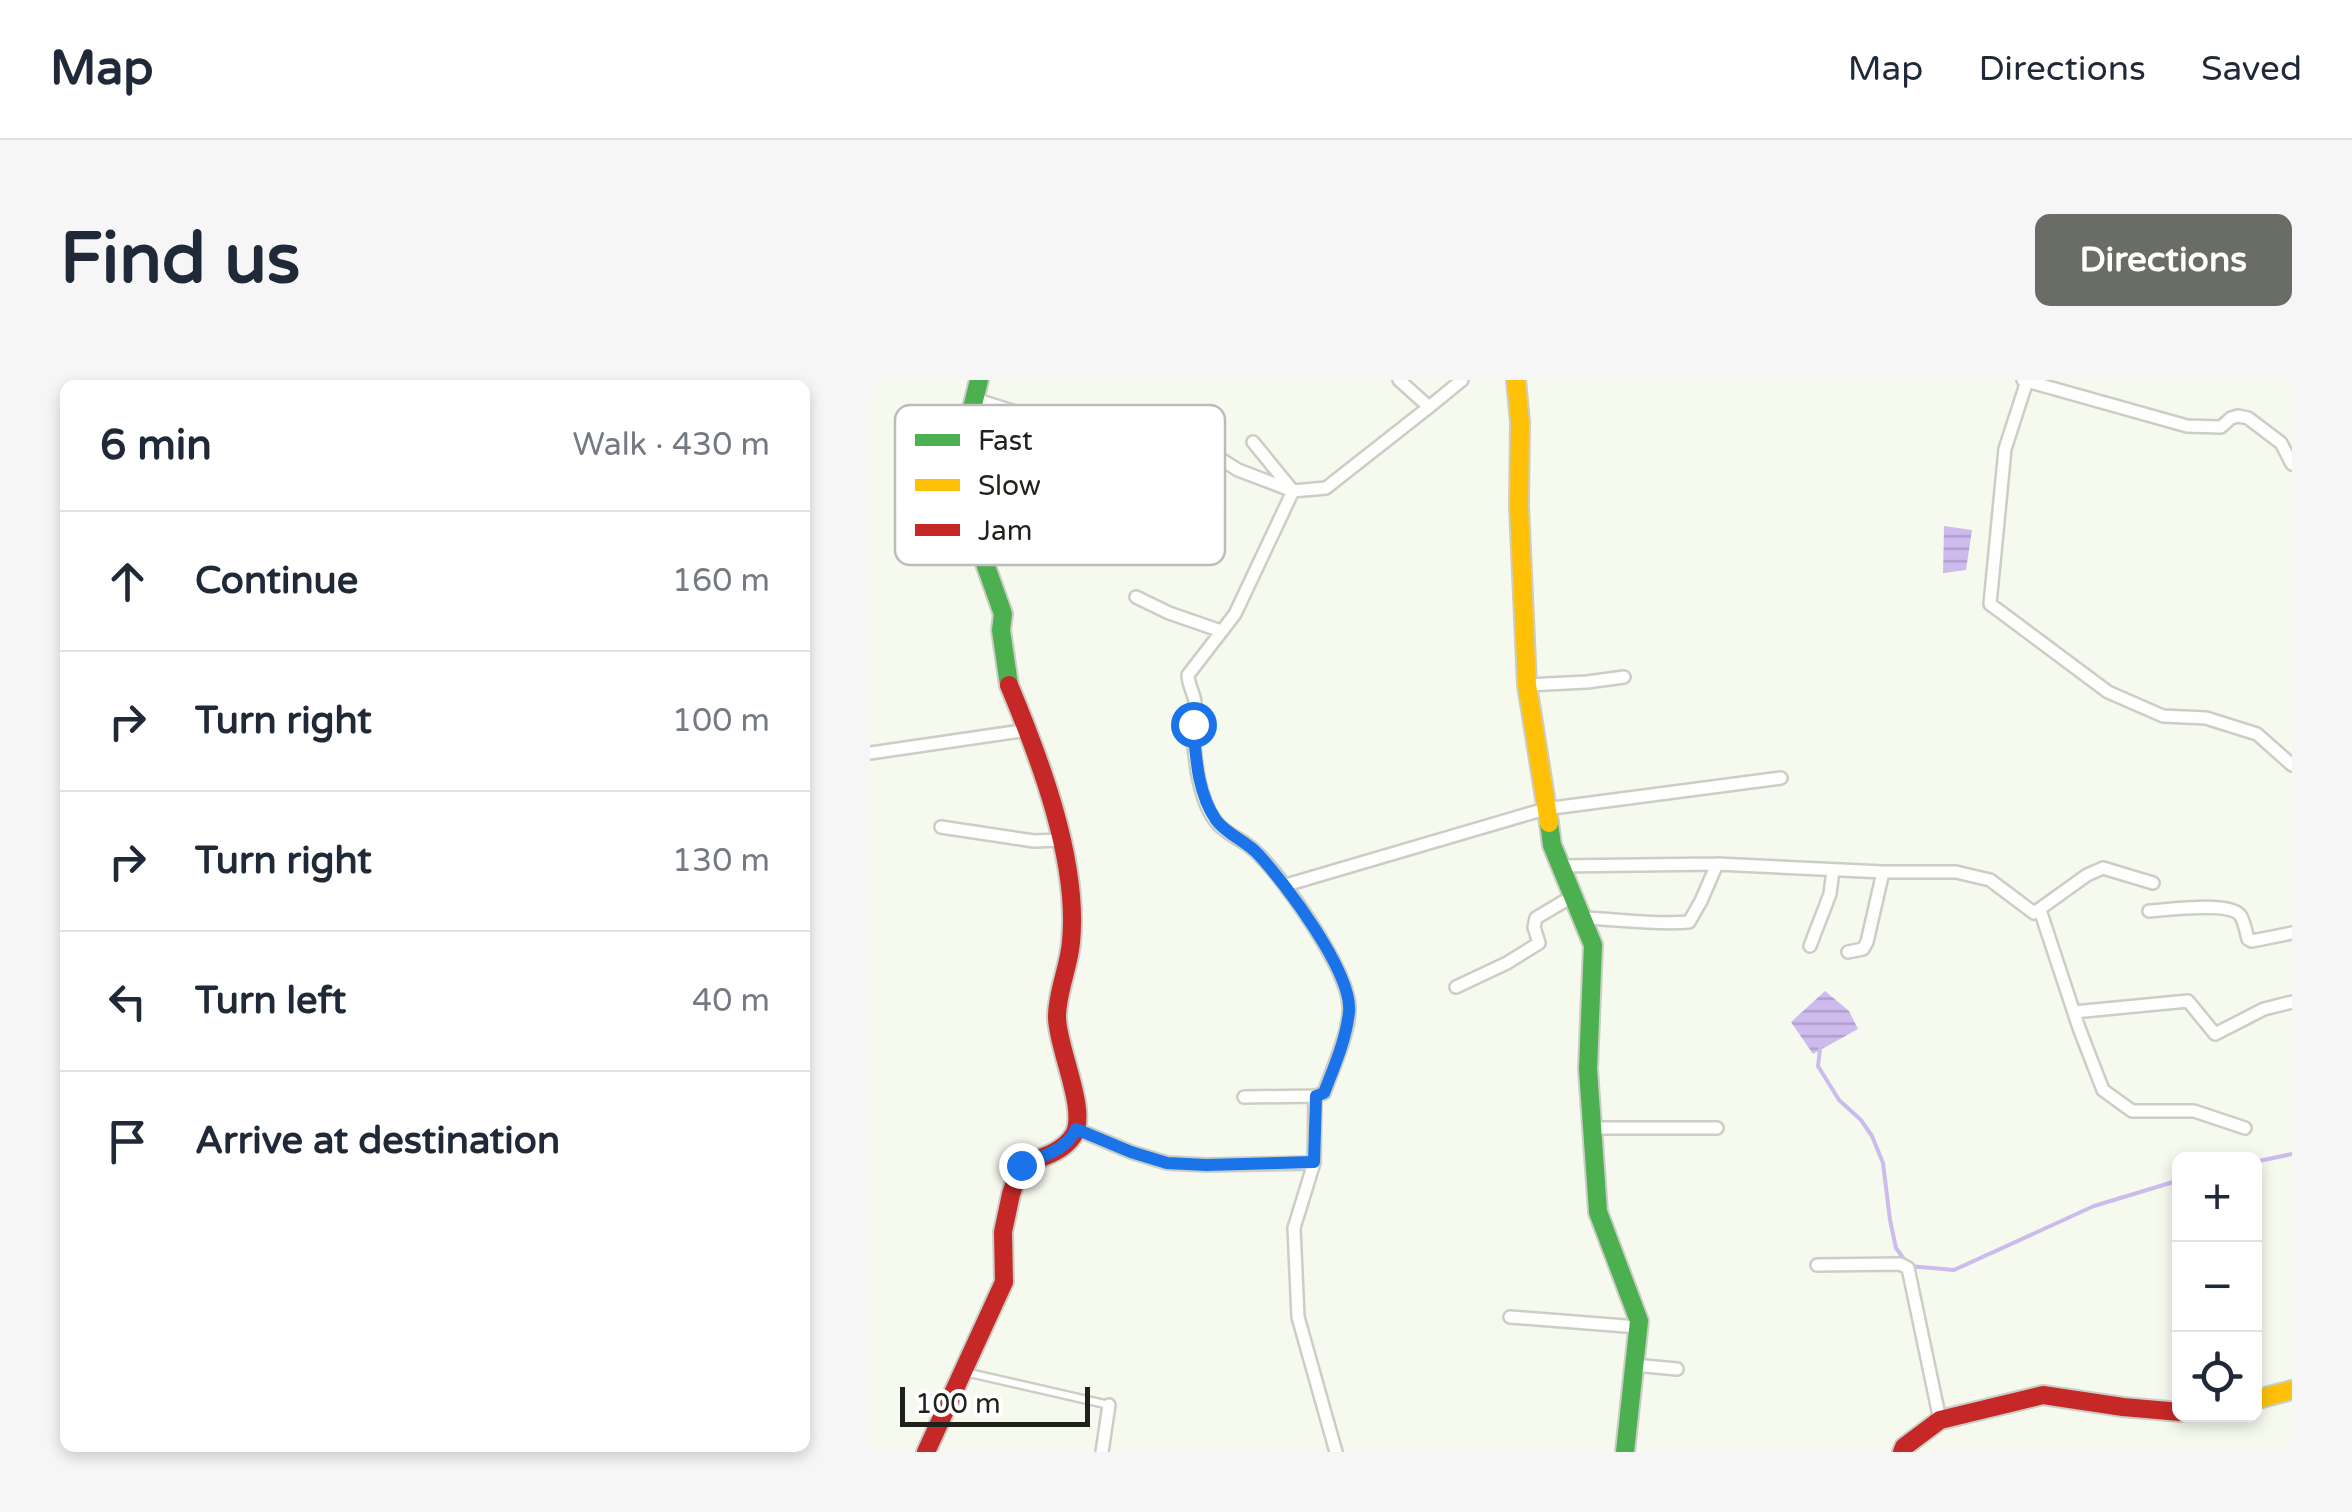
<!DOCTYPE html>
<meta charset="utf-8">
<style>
body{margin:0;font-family:"Varela Round",sans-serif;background:#f6f6f7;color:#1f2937}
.controls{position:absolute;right:30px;bottom:30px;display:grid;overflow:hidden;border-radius:15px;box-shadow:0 5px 15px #0003}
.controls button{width:90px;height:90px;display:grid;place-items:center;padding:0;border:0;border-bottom:2px solid #e0e1e3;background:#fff;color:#1f2937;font:50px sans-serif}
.scale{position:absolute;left:30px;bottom:25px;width:190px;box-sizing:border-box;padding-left:10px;border:5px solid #1f221b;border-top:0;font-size:28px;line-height:35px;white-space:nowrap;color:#1f221b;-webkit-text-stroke:8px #fff;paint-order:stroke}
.stop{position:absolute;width:30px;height:30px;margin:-22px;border:8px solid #1a73e8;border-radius:50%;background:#fff}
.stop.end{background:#1a73e8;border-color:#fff;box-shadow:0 2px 10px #0008}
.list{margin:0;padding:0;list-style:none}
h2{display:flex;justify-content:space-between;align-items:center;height:130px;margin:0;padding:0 40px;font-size:42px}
h2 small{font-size:32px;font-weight:400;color:#747a83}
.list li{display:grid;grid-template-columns:65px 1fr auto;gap:30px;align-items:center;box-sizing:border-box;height:140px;padding:0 40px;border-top:2px solid #e0e1e3}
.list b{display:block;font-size:38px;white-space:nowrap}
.list em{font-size:32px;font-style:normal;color:#747a83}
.icon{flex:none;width:55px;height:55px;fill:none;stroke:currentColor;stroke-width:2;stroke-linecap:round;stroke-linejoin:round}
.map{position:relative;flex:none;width:1422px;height:1072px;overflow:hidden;border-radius:15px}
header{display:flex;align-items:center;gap:60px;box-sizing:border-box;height:140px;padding:0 50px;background:#fff;border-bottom:2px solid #e0e1e3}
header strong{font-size:48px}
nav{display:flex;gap:55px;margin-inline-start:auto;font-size:35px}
.intro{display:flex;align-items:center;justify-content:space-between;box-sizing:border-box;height:240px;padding:0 60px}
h1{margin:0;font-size:70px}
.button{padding:25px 45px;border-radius:15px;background:#6a6d65;color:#fff;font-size:35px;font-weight:700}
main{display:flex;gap:60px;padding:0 60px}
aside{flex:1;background:#fff;border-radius:15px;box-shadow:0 5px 15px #0003}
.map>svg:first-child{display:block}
.water{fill:url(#water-rules)}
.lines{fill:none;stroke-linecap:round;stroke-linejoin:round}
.stream{stroke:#cebbee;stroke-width:4}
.lane-casing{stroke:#cbcec5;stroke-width:11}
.street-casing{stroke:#cbcec5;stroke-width:16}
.fast-casing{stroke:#cbcec5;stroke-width:22}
.slow-casing{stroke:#cbcec5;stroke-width:22}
.jam-casing{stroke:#cbcec5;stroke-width:22}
.lane{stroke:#fefefc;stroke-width:6}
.street{stroke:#fefefc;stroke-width:11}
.fast{stroke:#4caf50;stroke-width:18}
.slow{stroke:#ffc107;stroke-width:18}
.jam{stroke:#c62828;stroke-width:18}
.route{stroke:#1a73e8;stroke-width:12}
.key{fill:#fff;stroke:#bcbdbb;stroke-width:2.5}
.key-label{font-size:28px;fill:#1f221b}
</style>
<header>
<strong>Map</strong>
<nav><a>Map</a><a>Directions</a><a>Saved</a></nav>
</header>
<div class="intro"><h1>Find us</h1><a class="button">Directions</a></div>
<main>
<aside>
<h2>6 min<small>Walk · 430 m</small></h2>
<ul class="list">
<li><svg class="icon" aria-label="ahead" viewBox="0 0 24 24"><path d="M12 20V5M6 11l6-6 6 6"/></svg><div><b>Continue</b></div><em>160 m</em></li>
<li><svg class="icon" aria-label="right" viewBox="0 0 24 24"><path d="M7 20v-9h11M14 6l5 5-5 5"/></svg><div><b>Turn right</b></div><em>100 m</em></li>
<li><svg class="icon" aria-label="right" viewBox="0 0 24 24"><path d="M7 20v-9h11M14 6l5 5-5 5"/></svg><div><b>Turn right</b></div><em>130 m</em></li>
<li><svg class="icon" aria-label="left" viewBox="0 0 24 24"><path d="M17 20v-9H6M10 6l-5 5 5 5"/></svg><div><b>Turn left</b></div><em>40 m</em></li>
<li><svg class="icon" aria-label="arrive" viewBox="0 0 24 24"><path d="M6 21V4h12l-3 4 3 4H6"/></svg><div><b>Arrive at destination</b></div></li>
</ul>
</aside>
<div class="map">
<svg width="1422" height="1072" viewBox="0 0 1422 1072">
<defs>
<pattern id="water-rules" width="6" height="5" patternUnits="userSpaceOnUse" patternTransform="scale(2.5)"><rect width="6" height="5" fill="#cebbee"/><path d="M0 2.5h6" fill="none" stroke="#b0a0cc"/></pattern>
</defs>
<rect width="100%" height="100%" fill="#f5f9ee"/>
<!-- water -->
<path class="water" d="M 1074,146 L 1102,150 L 1096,190 L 1073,193 Z
M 955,611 L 979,631 L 988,649 L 943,674 L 921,642 Z"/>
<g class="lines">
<!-- stream -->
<path class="stream" d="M 950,669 L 948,686 L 969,720 L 991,740 L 1002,756 L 1013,783 L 1020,840 L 1026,868 L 1039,886 L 1084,890 L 1224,826 L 1310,800
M 1384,782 L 1422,774"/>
<!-- lane casing -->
<g class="lane-casing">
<path id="lane" d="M 95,992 L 239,1025"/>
</g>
<!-- street casing -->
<g class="street-casing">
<path id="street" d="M 529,0 L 559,27 L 592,0
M 1153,0 L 1317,46 L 1351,47 L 1361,38 L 1368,36 L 1378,38 L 1411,63 L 1422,84
M 1157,1 L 1135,69 L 1120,224 L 1238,312 L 1293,336 L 1336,338 L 1387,354 L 1422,385
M 105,19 L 192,47 L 230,55 L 281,56 L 291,44 L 302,41 L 338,71 L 368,90 L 423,111 L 456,108 L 559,27
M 266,217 L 299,233 L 351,251
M 657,305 L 717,302 L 754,297
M 0,373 L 158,350
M 71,447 L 164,461 L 190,460
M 690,486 L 847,484
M 416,505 L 675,429 L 911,398
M 1170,530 L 1209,648 L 1233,710 L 1262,731 L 1324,731 L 1375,748
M 1279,531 C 1297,530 1358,521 1370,535 C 1374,540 1376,552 1378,559 L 1382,561 L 1422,553
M 712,538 C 748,539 783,545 819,542 L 831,521 L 847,484 L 1013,492 L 1086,492 L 1120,500 L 1164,533 L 1217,495 L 1233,488 L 1283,503
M 940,566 L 960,514 L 963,490
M 978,572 L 993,569 L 997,562 L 1013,492
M 586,607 L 637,583 L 669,563 L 664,547 L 666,538 L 703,516
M 1204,632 L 1318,621 L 1345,654 L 1394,629 L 1422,622
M 445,716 L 444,783 L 424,848 L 428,937 L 466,1072
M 374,717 L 445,716 L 454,713 C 462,690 481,649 479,625 C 476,587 413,496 384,470 C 373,460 356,454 347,443 C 328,420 324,376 323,347 C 323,340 326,332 325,324 C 325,314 318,306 318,295 L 365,234 L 423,111 L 383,62
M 722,748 L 847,748
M 206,749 L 261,772 L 297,783 L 336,785 L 444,783
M 947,885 L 1030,884 L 1038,888 L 1070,1040
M 640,937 L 768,947
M 764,985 L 807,989
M 232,1072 L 239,1025"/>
</g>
<!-- fast casing -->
<g class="fast-casing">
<path id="fast" d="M 109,0 L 93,65 L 85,85 L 81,135 L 89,157 L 113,178 L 133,234 L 131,250 L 139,305
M 679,443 L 682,465 L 723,565 L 718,689 L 728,832 L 769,941 L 755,1072"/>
</g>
<!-- slow casing -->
<g class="slow-casing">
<path id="slow" d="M 646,0 L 650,42 L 649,126 L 657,305 L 679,443
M 1384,1020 L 1422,1010"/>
</g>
<!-- jam casing -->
<g class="jam-casing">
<path id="jam" d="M 56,1072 L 134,902 L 133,852 L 141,814 L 151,785 C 169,778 192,773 203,756 C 219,732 187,668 187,637 C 187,612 199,587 201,562 C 209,482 170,379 139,305
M 1032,1072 L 1034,1067 L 1070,1040 L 1173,1015 L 1253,1027 L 1310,1032"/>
</g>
<!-- lane -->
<use href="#lane" class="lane"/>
<!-- street -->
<use href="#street" class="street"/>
<!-- fast -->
<use href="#fast" class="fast"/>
<!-- slow -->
<use href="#slow" class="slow"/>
<!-- jam -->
<use href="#jam" class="jam"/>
</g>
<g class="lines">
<!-- route -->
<path class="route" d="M 151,785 C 173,776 196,771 206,749 L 261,772 L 297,783 L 336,785 L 444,782 L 446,716 L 454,713 C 464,687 476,660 479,632 C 483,593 415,503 388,474 C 376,461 356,454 346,440 C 327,412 326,377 323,344"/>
</g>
<!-- legend -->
<rect x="25" y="25" width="330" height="160" rx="15" class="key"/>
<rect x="45" y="54" width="45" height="12" fill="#4caf50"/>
<rect x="45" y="99" width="45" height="12" fill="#ffc107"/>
<rect x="45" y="144" width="45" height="12" fill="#c62828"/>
<g class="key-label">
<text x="108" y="70">Fast</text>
<text x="108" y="115">Slow</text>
<text x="108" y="160">Jam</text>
</g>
</svg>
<div class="controls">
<button>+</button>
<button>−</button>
<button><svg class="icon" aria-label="locate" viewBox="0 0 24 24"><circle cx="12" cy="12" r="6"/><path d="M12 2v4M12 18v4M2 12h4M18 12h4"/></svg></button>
</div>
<div class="scale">100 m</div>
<div class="stop" style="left:323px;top:344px"></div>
<div class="stop end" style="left:151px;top:785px"></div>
</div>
</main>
